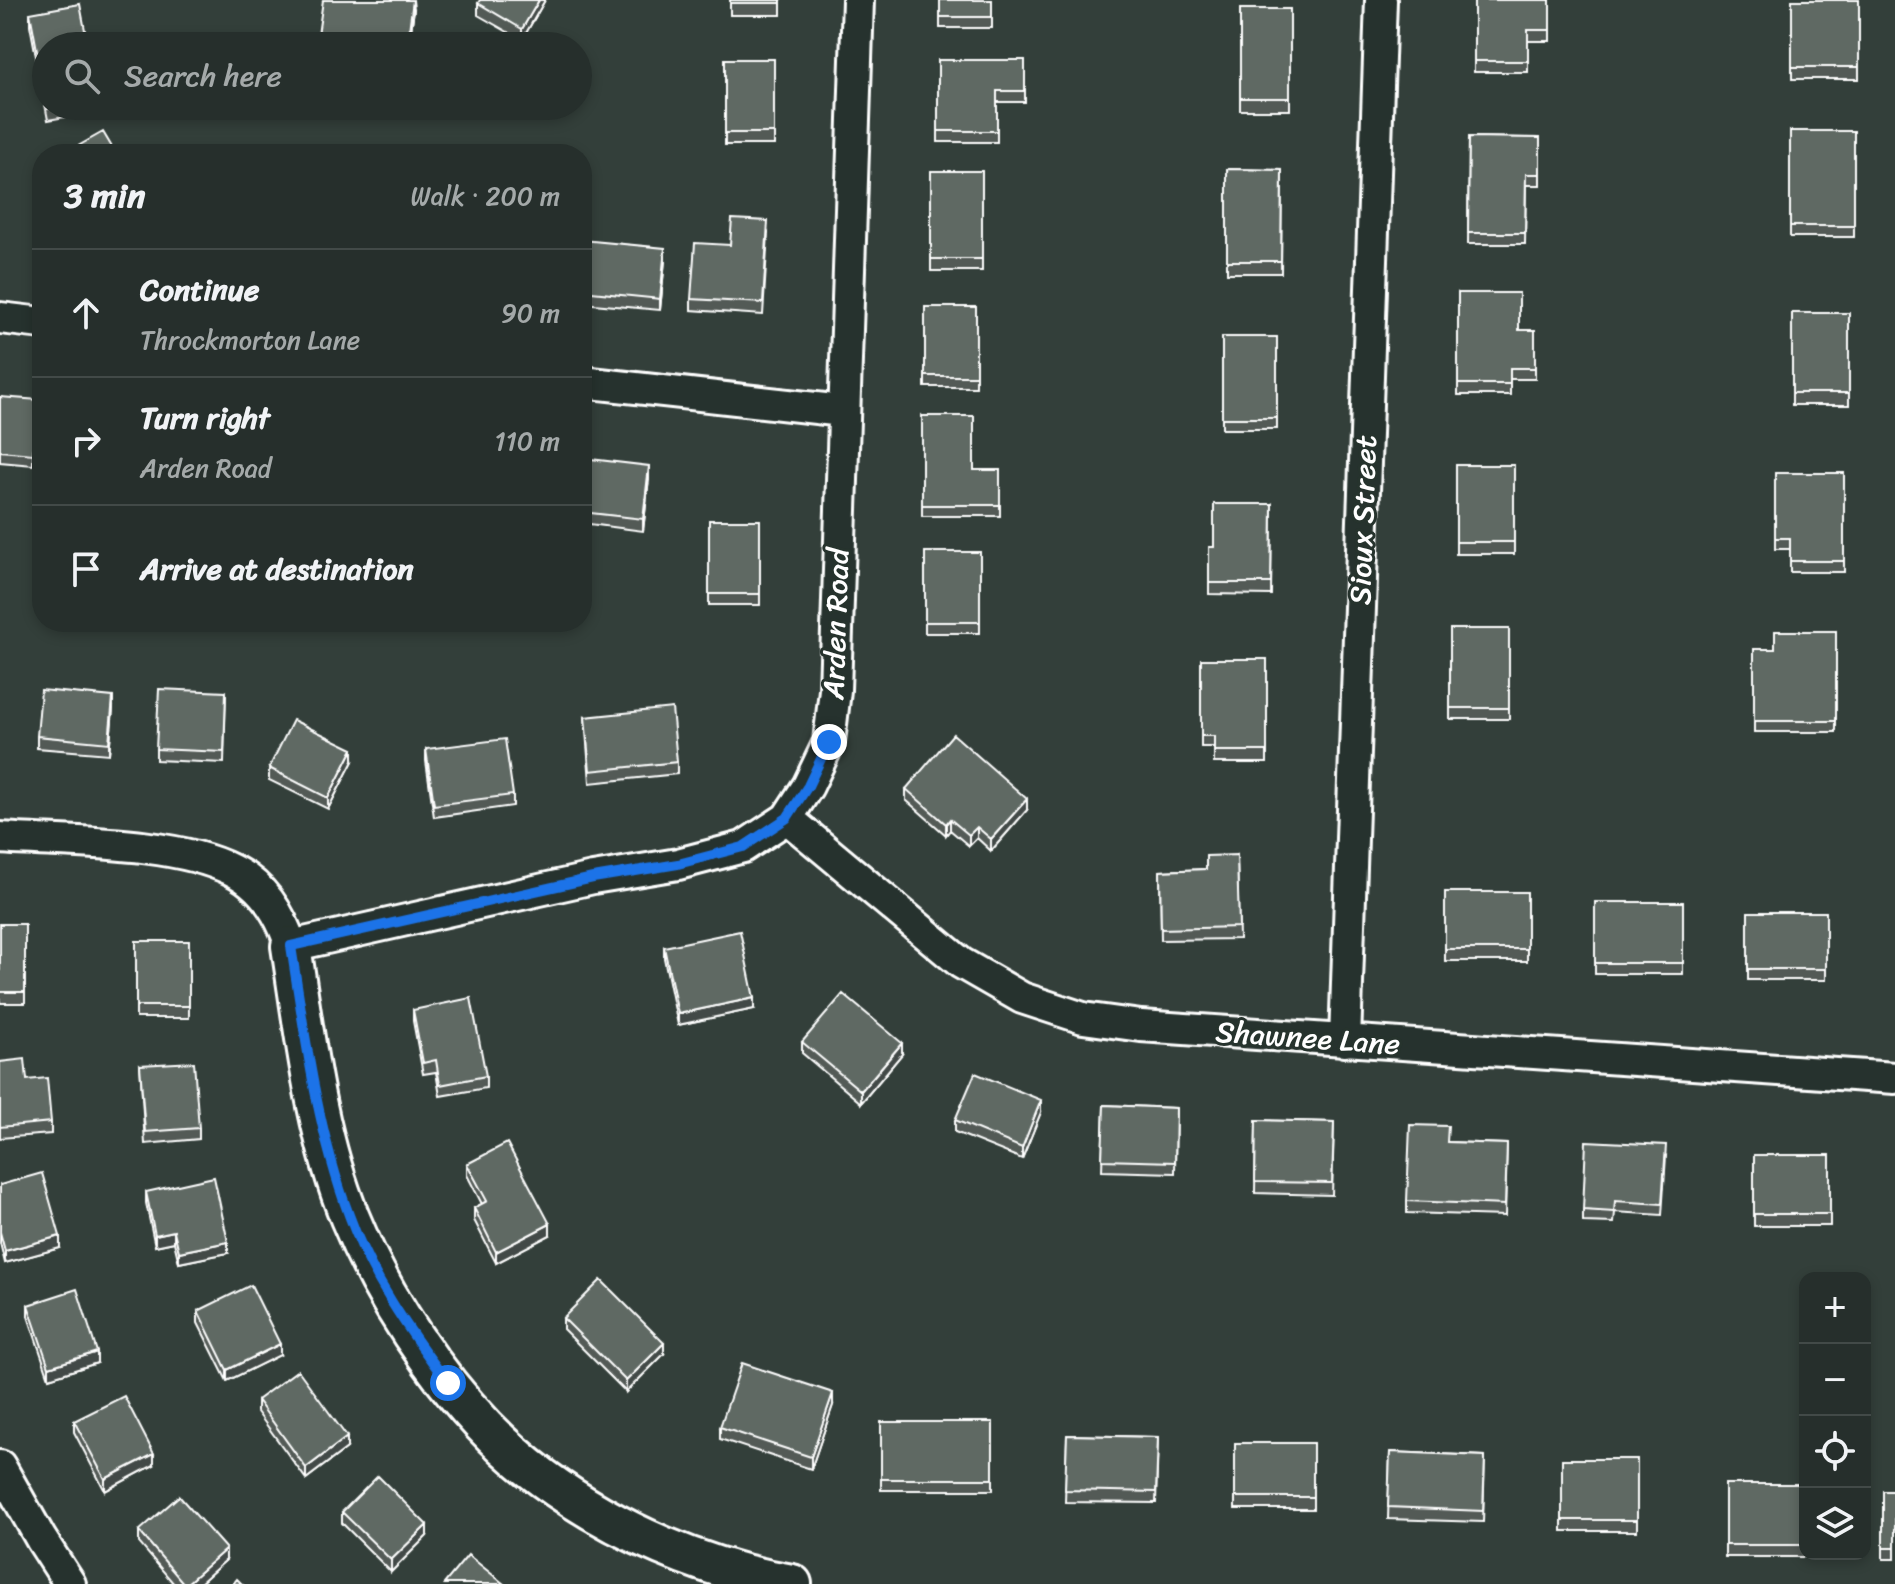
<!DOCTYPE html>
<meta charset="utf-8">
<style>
body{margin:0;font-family:Sriracha,sans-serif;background:#2e3734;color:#f1f3f6}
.controls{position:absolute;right:24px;bottom:24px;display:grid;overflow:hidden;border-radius:16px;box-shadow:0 4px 12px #0003}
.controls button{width:72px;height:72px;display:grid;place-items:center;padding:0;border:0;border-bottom:2px solid #424a48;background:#262f2c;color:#f1f3f6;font:40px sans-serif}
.stop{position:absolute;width:24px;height:24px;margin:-18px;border:6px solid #1a73e8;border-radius:50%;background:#fff}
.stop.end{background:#1a73e8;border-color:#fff;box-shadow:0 2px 8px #0008}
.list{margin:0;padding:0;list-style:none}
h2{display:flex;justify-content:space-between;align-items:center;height:104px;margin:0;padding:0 32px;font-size:34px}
h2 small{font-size:26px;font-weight:400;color:#a4a9a9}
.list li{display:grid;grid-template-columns:52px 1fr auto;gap:24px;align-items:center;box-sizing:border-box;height:128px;padding:0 32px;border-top:2px solid #424a48}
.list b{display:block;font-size:30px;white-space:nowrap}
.list p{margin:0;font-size:26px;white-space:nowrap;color:#a4a9a9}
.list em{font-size:26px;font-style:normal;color:#a4a9a9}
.icon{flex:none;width:44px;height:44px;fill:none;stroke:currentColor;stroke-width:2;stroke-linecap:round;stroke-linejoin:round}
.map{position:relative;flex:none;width:1895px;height:1584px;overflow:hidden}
.search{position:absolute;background:#262f2c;box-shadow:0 4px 12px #0003;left:32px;top:32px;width:560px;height:88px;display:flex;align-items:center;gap:20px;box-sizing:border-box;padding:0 28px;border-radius:44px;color:#a4a9a9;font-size:30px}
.panel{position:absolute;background:#262f2c;box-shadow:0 4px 12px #0003;left:32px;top:144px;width:560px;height:488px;border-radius:32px}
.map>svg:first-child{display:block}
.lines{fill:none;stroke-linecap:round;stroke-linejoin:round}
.minor-casing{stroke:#fff;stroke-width:36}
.tertiary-casing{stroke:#fff;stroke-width:44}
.minor{stroke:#26332d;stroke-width:30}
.tertiary{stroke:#26332d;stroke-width:38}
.wall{fill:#525a56;stroke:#fff;stroke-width:2}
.shaded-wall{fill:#424a46;stroke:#fff;stroke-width:2}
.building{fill:#5f6964;stroke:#fff;stroke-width:2}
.route{stroke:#1a73e8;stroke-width:10}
.labels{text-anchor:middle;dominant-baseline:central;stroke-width:6;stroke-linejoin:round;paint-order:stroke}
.street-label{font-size:30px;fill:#fff;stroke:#26332d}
</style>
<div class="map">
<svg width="1895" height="1584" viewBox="0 0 1895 1584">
<rect width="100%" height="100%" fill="#333f3a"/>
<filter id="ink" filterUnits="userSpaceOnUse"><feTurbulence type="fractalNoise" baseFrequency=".0125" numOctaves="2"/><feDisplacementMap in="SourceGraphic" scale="16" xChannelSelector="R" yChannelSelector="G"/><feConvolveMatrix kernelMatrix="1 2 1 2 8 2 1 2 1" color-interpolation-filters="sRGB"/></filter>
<g filter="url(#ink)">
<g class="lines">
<!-- minor casing -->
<g class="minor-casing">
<path id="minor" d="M 0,318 L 42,323
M 582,382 L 843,411
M 787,818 L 961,963 L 1022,998 L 1083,1018 L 1141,1026 L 1895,1078
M 0,838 C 66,843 173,840 232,870 C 263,885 281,915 291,946 L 593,878 L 678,864 L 743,847 L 787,818 L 808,786 L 829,742 L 835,690 L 858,0
M 1345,1041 L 1381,0
M 0,1466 L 41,1539 L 70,1584"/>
</g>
<!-- tertiary casing -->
<g class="tertiary-casing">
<path id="tertiary" d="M 291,946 C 305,1036 315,1132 350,1218 C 388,1311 461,1418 543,1478 C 615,1531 705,1570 792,1584"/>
</g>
<!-- minor -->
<use href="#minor" class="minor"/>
<!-- tertiary -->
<use href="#tertiary" class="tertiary"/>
</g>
<!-- wall -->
<path class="wall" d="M 545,0 L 522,40 L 478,15 L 478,3 Z
M 730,0 L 781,0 L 781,15 L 730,15 Z
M 940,0 L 992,0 L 992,28 L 940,28 Z
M 1474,0 L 1550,0 L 1550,41 L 1528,41 L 1528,72 L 1474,72 Z
M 1792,0 L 1859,0 L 1859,79 L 1792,79 Z
M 414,9 L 409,46 L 318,46 L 318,35 Z
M 1240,9 L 1290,9 L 1290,110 L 1240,110 Z
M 30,13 L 46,46 L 46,106 L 98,106 L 98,111 L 48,120 L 30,25 Z
M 725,59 L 774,59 L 774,145 L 725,145 Z
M 938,60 L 1025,60 L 1025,102 L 997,102 L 997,142 L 938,142 Z
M 1790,131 L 1854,131 L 1854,237 L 1790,237 Z
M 1469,137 L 1540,138 L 1540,185 L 1526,185 L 1525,244 L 1468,244 Z
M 1227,169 L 1282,170 L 1281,273 L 1227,273 Z
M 931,171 L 982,171 L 982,271 L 931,271 Z
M 768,233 L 763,315 L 691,310 L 691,299 Z
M 582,240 L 665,260 L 660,310 L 582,303 Z
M 1458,293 L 1519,330 L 1535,330 L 1535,379 L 1510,379 L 1510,395 L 1458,395 Z
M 925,307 L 976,307 L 976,387 L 925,387 Z
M 1792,313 L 1849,313 L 1849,405 L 1792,405 Z
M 1222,337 L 1277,337 L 1277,429 L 1222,429 Z
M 0,397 L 39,412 L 33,465 L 0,462 Z
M 922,416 L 974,470 L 1000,470 L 1000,516 L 922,516 Z
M 582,458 L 649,478 L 643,531 L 582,523 Z
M 1456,465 L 1514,465 L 1514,554 L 1456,554 Z
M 1775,473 L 1844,473 L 1844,572 L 1790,572 L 1790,549 L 1775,549 Z
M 1272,504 L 1271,595 L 1209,594 L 1209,547 L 1214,547 Z
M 709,520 L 760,520 L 760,605 L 709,605 Z
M 925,552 L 980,552 L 980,633 L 925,633 Z
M 1450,629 L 1509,629 L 1509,719 L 1450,719 Z
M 1836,631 L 1836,732 L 1754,732 L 1754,649 L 1775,649 Z
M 1201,659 L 1267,659 L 1267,763 L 1214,763 L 1214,747 L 1201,747 Z
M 226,692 L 224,763 L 156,760 L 156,749 Z
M 113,708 L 109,754 L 37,748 L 37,736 Z
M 585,717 L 677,762 L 677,774 L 590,783 Z
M 426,749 L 513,795 L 513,806 L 434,817 L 426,761 Z
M 353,761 L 328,809 L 269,780 L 269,768 Z
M 906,789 L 1027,810 L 991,851 L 977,838 L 969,846 L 950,830 L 946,835 L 906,800 Z
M 1237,855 L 1239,939 L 1161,940 L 1160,871 L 1206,869 Z
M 1445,892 L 1527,892 L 1527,961 L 1445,961 Z
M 1595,902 L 1683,902 L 1683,974 L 1595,974 Z
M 1748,912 L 1826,912 L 1826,980 L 1748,980 Z
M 0,924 L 25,924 L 25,1003 L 0,1003 Z
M 136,941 L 189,941 L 189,1018 L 136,1018 Z
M 664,947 L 754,1009 L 678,1025 L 664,958 Z
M 413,1010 L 486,1076 L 486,1088 L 440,1096 L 436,1072 L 423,1074 L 413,1021 Z
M 802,1042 L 902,1054 L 861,1103 L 802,1053 Z
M 0,1062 L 27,1080 L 51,1122 L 51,1134 L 0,1138 Z
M 140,1065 L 199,1128 L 199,1139 L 145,1144 Z
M 1104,1105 L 1176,1108 L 1175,1173 L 1102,1171 Z
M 1041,1112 L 1022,1159 L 955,1132 L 955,1120 Z
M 1256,1120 L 1334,1122 L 1332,1195 L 1255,1193 Z
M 1448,1142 L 1507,1144 L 1505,1216 L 1407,1213 L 1407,1201 Z
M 1754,1155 L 1830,1155 L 1830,1226 L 1754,1226 Z
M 1666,1156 L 1662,1215 L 1615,1212 L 1614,1223 L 1583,1222 L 1583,1210 Z
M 467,1164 L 550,1235 L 496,1263 L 474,1220 L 474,1208 L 482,1204 L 467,1175 Z
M 0,1185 L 60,1248 L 5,1263 L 0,1243 Z
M 146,1192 L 228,1253 L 179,1263 L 174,1242 L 155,1246 L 146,1203 Z
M 28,1305 L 97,1363 L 49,1378 L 28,1316 Z
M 198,1311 L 280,1355 L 227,1381 L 198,1323 Z
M 563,1318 L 664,1354 L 626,1392 L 563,1329 Z
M 257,1400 L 347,1448 L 306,1479 L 257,1412 Z
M 833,1405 L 811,1469 L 720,1439 L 720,1427 Z
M 74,1421 L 154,1465 L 105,1491 L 74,1432 Z
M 881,1422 L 993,1422 L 993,1490 L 881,1490 Z
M 1067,1435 L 1158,1437 L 1156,1503 L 1065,1502 Z
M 1235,1443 L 1313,1443 L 1313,1509 L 1235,1509 Z
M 1390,1452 L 1485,1456 L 1483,1522 L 1388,1519 Z
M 1562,1459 L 1637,1459 L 1637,1531 L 1562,1531 Z
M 1805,1466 L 1805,1554 L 1825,1554 L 1825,1557 L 1725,1557 L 1725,1484 L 1803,1484 Z
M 1883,1491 L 1895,1491 L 1895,1559 L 1883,1559 Z
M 342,1512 L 427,1536 L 391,1572 L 342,1523 Z
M 139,1531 L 226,1560 L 199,1584 L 174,1584 L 139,1543 Z"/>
<!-- shaded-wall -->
<path class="shaded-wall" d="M 413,0 L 414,9 L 409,46 L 407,46 Z
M 539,0 L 545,0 L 522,40 L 522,29 Z
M 665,248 L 665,260 L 660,310 L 660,299 Z
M 39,400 L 39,412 L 33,465 L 33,454 Z
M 649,466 L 649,478 L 643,531 L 643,519 Z
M 113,697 L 113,708 L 109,754 L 109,743 Z
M 353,749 L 353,761 L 328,809 L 328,798 Z
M 1027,799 L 1027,810 L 991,851 L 991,839 Z
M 950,819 L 950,830 L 946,835 L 946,824 Z
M 977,827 L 977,838 L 969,846 L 969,835 Z
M 754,998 L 754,1009 L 678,1025 L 678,1014 Z
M 902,1043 L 902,1054 L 861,1103 L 861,1091 Z
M 1041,1100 L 1041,1112 L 1022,1159 L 1022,1148 Z
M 550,1224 L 550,1235 L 496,1263 L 496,1252 Z
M 174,1231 L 174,1242 L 155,1246 L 155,1235 Z
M 60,1236 L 60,1248 L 5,1263 L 5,1251 Z
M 228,1242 L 228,1253 L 179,1263 L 179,1252 Z
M 664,1343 L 664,1354 L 626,1392 L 626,1381 Z
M 280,1344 L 280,1355 L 227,1381 L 227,1370 Z
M 97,1352 L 97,1363 L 49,1378 L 49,1367 Z
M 833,1393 L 833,1405 L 811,1469 L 811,1457 Z
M 347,1437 L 347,1448 L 306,1479 L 306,1468 Z
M 154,1454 L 154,1465 L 105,1491 L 105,1479 Z
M 427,1525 L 427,1536 L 391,1572 L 391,1560 Z
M 226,1549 L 226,1560 L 199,1584 L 186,1584 Z"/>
<!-- building -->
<path class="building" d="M 323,0 L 413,0 L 407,46 L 370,46 L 371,42 L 318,35 Z
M 480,0 L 539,0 L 522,29 L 478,3 Z
M 730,0 L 781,0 L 781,3 L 730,3 Z
M 940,0 L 992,0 L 992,17 L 940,17 Z
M 1474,0 L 1550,0 L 1550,30 L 1528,30 L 1528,61 L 1474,61 Z
M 1792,0 L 1859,0 L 1859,67 L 1792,67 Z
M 80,4 L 88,46 L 46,46 L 46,98 L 30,13 Z
M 1240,9 L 1290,9 L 1290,98 L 1240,98 Z
M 725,59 L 774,59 L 774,133 L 725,133 Z
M 938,60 L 1025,60 L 1025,91 L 997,91 L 997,131 L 938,131 Z
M 48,106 L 65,106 L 48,109 Z
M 1790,131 L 1854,131 L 1854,226 L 1790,226 Z
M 103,132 L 116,154 L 64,154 Z
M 1469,137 L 1540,138 L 1540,174 L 1526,174 L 1525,233 L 1468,233 Z
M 1227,169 L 1282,170 L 1281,261 L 1227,261 Z
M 931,171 L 982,171 L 982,259 L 931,259 Z
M 732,219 L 768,221 L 763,303 L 691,299 L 695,243 L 730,245 Z
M 582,240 L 665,248 L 660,299 L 582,291 Z
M 1458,293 L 1519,293 L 1519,330 L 1535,330 L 1535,368 L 1510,368 L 1510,384 L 1458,384 Z
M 925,307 L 976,307 L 976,376 L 925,376 Z
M 1792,313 L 1849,313 L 1849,393 L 1792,393 Z
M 1222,337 L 1277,337 L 1277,418 L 1222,418 Z
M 0,397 L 39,400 L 33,454 L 0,451 Z
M 922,416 L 974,416 L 974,470 L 1000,470 L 1000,505 L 922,505 Z
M 582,458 L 649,466 L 643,519 L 582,512 Z
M 1456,465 L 1514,465 L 1514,542 L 1456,542 Z
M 1775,473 L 1844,473 L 1844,561 L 1790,561 L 1790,538 L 1775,538 Z
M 1214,504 L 1272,504 L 1271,583 L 1209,583 L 1209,547 L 1214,547 Z
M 709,520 L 760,520 L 760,594 L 709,594 Z
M 925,552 L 980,552 L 980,622 L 925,622 Z
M 1450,629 L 1509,629 L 1509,708 L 1450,708 Z
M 1775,631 L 1836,631 L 1836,721 L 1754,721 L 1754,649 L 1775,649 Z
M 1201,659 L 1267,659 L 1267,751 L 1214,751 L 1214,736 L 1201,736 Z
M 159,689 L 226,692 L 224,752 L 156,749 Z
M 41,690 L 113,697 L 109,743 L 37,736 Z
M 672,708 L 677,762 L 590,771 L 585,717 Z
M 293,720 L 353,749 L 328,798 L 269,768 Z
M 953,734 L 1027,799 L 991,839 L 977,827 L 969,835 L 950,819 L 946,824 L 906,789 Z
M 505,739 L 513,795 L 434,805 L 426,749 Z
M 1237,855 L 1239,927 L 1161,929 L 1160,871 L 1206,869 L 1206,856 Z
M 1445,892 L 1527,892 L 1527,949 L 1445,949 Z
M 1595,902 L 1683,902 L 1683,963 L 1595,963 Z
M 1748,912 L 1826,912 L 1826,969 L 1748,969 Z
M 0,924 L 25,924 L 25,992 L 0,992 Z
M 740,931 L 754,998 L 678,1014 L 664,947 Z
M 136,941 L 189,941 L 189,1006 L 136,1006 Z
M 843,994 L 902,1043 L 861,1091 L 802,1042 Z
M 471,998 L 486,1076 L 440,1085 L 436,1060 L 423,1063 L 413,1010 Z
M 25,1059 L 27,1080 L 47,1078 L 51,1122 L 0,1127 L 0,1062 Z
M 194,1062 L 199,1128 L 145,1132 L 140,1065 Z
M 975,1073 L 1041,1100 L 1022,1148 L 955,1120 Z
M 1104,1105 L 1176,1108 L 1175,1162 L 1102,1160 Z
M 1256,1120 L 1334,1122 L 1332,1183 L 1255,1182 Z
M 1410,1125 L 1448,1126 L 1447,1142 L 1507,1144 L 1505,1205 L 1407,1201 Z
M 1586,1141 L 1666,1145 L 1662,1204 L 1615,1201 L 1614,1212 L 1583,1210 Z
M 507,1143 L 550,1224 L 496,1252 L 474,1208 L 487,1201 L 467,1164 Z
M 1754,1155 L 1830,1155 L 1830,1214 L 1754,1214 Z
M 42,1173 L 60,1236 L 5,1251 L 0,1232 L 0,1185 Z
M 214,1177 L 228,1242 L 179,1252 L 174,1231 L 155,1235 L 146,1192 Z
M 601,1280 L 664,1343 L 626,1381 L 563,1318 Z
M 251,1285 L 280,1344 L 227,1370 L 198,1311 Z
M 77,1289 L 97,1352 L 49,1367 L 28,1305 Z
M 742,1363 L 833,1393 L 811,1457 L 720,1427 Z
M 298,1370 L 347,1437 L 306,1468 L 257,1400 Z
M 124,1396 L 154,1454 L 105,1479 L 74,1421 Z
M 881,1422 L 993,1422 L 993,1479 L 881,1479 Z
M 1067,1435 L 1158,1437 L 1156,1492 L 1065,1490 Z
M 1235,1443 L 1313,1443 L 1313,1497 L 1235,1497 Z
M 1390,1452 L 1485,1456 L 1483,1511 L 1388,1507 Z
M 1562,1459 L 1637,1459 L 1637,1520 L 1562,1520 Z
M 1803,1466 L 1805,1466 L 1805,1545 L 1725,1545 L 1725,1484 L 1803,1484 Z
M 378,1476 L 427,1525 L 391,1560 L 342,1512 Z
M 1883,1491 L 1895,1491 L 1895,1548 L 1883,1548 Z
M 179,1496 L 226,1549 L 186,1584 L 184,1584 L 139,1531 Z
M 468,1555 L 504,1584 L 444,1584 Z
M 237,1579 L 242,1584 L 233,1584 Z"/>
</g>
<g class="lines" filter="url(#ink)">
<!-- route -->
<path class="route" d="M 448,1383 C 409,1331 371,1277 349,1215 C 317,1129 305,1036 291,946 L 593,878 L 678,864 L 743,847 L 787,818 L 808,786 L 829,742"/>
</g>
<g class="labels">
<!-- street labels -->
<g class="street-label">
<text transform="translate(1363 520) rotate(-88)">Sioux Street</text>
<text transform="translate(836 624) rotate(-88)">Arden Road</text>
<text transform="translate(1308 1038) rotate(4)">Shawnee Lane</text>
</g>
</g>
</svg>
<div class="controls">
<button>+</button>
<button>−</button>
<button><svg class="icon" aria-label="locate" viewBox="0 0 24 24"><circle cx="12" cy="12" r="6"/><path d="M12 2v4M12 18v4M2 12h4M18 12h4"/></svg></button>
<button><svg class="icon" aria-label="layers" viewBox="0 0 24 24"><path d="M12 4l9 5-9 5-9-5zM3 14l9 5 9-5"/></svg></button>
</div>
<div class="stop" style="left:448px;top:1383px"></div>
<div class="stop end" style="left:829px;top:742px"></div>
<div class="search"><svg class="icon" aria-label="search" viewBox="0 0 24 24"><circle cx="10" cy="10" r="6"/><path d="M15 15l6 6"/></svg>Search here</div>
<section class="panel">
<h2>3 min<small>Walk · 200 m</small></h2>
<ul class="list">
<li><svg class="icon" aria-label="ahead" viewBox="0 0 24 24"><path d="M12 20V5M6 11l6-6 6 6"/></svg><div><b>Continue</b><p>Throckmorton Lane</p></div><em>90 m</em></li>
<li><svg class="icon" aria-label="right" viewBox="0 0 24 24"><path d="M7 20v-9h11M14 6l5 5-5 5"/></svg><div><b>Turn right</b><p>Arden Road</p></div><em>110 m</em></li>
<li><svg class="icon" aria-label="arrive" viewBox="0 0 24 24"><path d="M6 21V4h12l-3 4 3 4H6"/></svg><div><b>Arrive at destination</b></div></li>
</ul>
</section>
</div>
